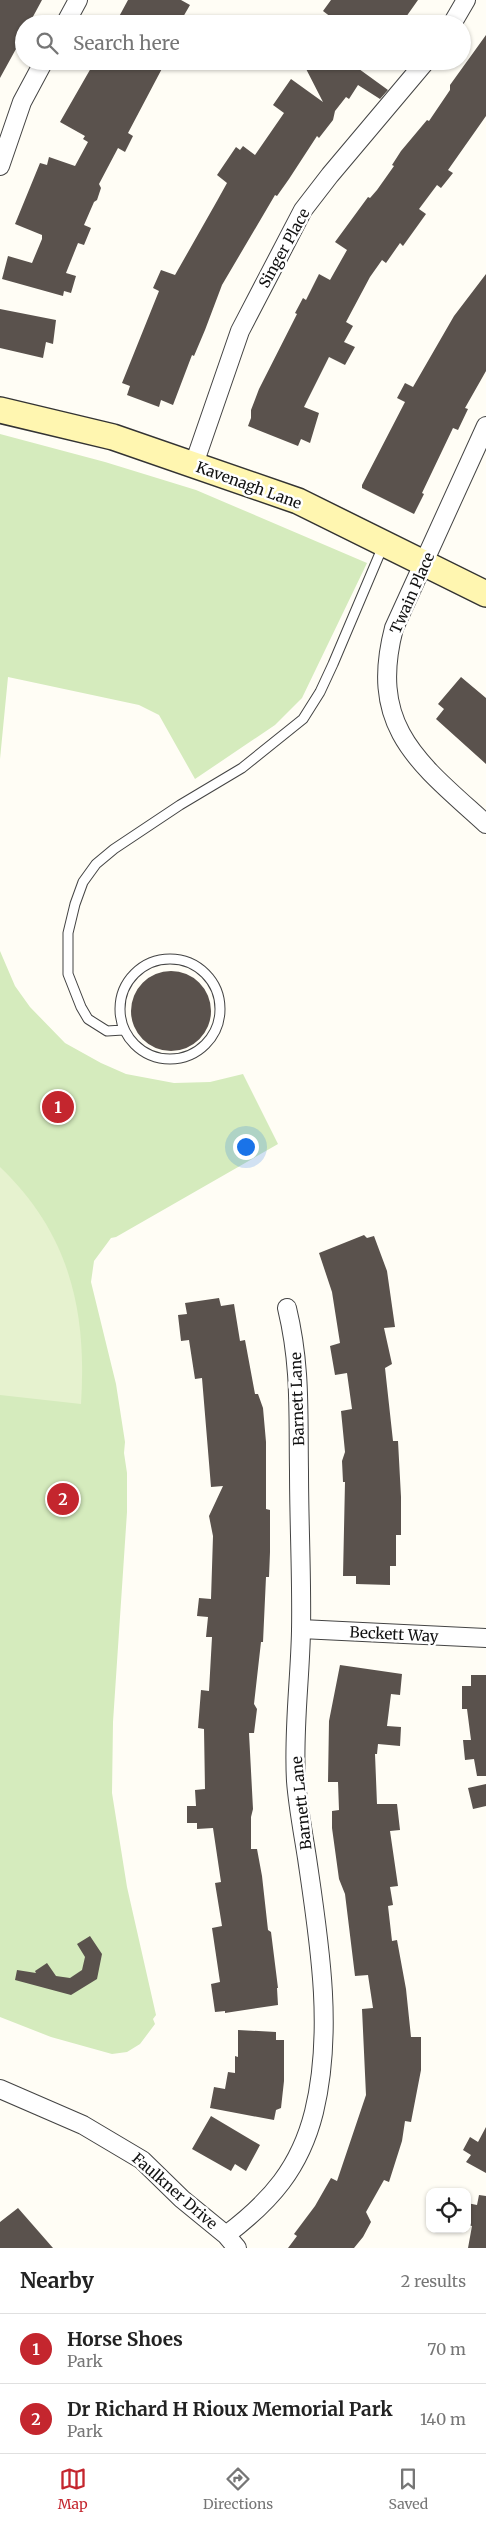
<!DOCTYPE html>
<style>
body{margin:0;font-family:Merriweather,serif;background:#f2f2f2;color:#222}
.controls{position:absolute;right:15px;bottom:15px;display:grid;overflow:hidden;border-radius:10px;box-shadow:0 1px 4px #0004}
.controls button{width:45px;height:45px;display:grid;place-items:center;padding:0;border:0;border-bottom:1px solid #e0e0e0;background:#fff;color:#222;font:25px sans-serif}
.you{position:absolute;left:245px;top:1146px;width:18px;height:18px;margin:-12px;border:4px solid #fff;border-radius:50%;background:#1a73e8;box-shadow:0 0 0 8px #1a73e833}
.badge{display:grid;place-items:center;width:32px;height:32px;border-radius:50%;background:#c4262e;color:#fff;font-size:16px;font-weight:700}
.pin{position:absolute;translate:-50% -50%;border:2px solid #fff;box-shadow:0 1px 5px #0006}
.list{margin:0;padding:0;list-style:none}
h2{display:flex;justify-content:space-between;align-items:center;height:65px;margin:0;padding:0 20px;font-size:21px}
h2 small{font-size:16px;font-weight:400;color:#767676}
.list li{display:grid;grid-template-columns:32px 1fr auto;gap:15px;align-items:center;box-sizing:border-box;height:70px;padding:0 20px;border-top:1px solid #e0e0e0}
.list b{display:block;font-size:19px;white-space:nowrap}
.list p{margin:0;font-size:16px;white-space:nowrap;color:#767676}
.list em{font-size:16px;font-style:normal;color:#767676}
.icon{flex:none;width:28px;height:28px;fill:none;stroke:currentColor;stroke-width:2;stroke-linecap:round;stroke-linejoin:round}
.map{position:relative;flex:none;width:486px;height:2248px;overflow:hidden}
.search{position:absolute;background:#fff;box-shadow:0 1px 4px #0004;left:15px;right:15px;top:15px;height:55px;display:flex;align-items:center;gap:12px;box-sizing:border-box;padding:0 18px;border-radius:28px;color:#767676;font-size:19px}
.sheet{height:205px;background:#fff}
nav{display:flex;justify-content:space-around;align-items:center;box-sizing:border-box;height:70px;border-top:1px solid #e0e0e0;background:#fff;font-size:14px;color:#767676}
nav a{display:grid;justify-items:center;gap:2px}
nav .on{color:#c4262e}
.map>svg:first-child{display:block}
.green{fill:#d5ebbd}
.pitch{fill:#e6f2cf}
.building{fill:#5a524d}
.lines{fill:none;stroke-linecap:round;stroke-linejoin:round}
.service-casing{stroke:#444;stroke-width:11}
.minor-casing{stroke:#444;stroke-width:20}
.secondary-casing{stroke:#333;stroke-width:28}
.service{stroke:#fff;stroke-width:9}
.minor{stroke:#fff;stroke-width:18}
.secondary{stroke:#fff6b0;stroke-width:25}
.labels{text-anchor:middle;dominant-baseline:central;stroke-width:5;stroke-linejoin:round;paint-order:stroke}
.street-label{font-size:15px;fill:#111;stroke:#fff}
</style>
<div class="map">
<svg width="486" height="2248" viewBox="0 0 486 2248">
<rect width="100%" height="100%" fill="#fffdf5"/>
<!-- green -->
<path class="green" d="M 0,434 L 105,462 L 196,490 L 367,563 L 302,698 L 275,725 L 195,779 L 159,715 L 139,705 L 8,677 L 0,759 Z
M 0,951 L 15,986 L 30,1007 L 65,1043 L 101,1063 L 126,1074 L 174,1083 L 210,1082 L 243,1074 L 278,1144 L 116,1237 L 111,1238 L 94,1261 L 91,1282 L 116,1384 L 125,1442 L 124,1453 L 127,1473 L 127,1512 L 113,1722 L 112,1793 L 127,1887 L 156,2015 L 153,2019 L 155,2024 L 140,2044 L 127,2052 L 112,2054 L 51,2037 L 0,2017 Z"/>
<!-- pitch -->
<path class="pitch" d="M 0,1167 C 70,1234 87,1311 81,1404 L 0,1395 Z"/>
<!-- building -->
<path class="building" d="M 0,0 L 42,0 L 29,24 L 24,24 L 22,38 L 0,78 Z
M 128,0 L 181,0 L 190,5 L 179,24 L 115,24 Z
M 331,0 L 418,0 L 401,24 L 340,24 L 323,11 Z
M 486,35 L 486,116 L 448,170 L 453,173 L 441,188 L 437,185 L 419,209 L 426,214 L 403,246 L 400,243 L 386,263 L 382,260 L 370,277 L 346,322 L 353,326 L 344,342 L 355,347 L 345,365 L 329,357 L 304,407 L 319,413 L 310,443 L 301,439 L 298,446 L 248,426 L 251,418 L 251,410 L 259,389 L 297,314 L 295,313 L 303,298 L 306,300 L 319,274 L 330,280 L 347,250 L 335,242 L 368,197 L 370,198 L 377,190 L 394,166 L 392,165 L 401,151 L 427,120 L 429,121 L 450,90 L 450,85 Z
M 95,61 L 166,61 L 128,133 L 133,136 L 125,152 L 118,148 L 99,184 L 101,188 L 97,200 L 94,202 L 84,225 L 91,228 L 84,245 L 78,243 L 66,273 L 76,276 L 71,293 L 64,291 L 63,296 L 2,279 L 8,256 L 32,263 L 42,239 L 42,235 L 15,224 L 40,163 L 47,165 L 49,157 L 75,166 L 88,142 L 83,139 L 85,136 L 60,122 Z
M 302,61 L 348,61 L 388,90 L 380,99 L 358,85 L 349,99 L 346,97 L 335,111 L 333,120 L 319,138 L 317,136 L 289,179 L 277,196 L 275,195 L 222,285 L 205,330 L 194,356 L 192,355 L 173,405 L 161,400 L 159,407 L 127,395 L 130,386 L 122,383 L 159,291 L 153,288 L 161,270 L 175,275 L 217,201 L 227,183 L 217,175 L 236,147 L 240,150 L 243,146 L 255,155 L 284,113 L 273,105 L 291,79 L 323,102 Z
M 486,274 L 486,371 L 465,408 L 468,409 L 458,430 L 453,428 L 422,493 L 424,494 L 414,514 L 362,488 L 362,485 L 405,402 L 397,398 L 405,383 L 413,387 L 454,316 Z
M 0,309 L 56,320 L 53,344 L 46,342 L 43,358 L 0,348 Z
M 461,677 L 486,698 L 486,764 L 436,719 L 444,709 L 438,704 Z
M131 1011a40 40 0 1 1 80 0a40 40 0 1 1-80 0Z
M 364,1235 L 367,1238 L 374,1236 L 387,1271 L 395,1327 L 384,1328 L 392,1364 L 385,1368 L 393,1441 L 398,1441 L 401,1497 L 401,1535 L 396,1535 L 396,1566 L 390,1566 L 390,1585 L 356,1584 L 356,1576 L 343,1576 L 345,1482 L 343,1482 L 342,1461 L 345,1452 L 341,1411 L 352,1409 L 347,1373 L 335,1375 L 330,1346 L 340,1343 L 332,1292 L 319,1253 Z
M 219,1298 L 221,1306 L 234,1304 L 240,1341 L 245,1340 L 255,1394 L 258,1394 L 263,1408 L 266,1442 L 266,1509 L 270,1510 L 270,1552 L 269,1577 L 266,1577 L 263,1642 L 261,1642 L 254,1704 L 257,1709 L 254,1733 L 249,1733 L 253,1809 L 251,1817 L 251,1849 L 257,1849 L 262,1876 L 268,1930 L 271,1932 L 278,1988 L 277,1988 L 278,2005 L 225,2013 L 225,2011 L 215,2012 L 211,1984 L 220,1982 L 212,1928 L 222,1926 L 215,1883 L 221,1882 L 213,1828 L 197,1829 L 197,1823 L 187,1823 L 187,1806 L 196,1806 L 195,1790 L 205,1789 L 204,1729 L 198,1728 L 201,1690 L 209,1691 L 212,1637 L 206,1637 L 208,1617 L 197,1616 L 199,1598 L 211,1599 L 213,1536 L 209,1516 L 223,1486 L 211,1487 L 202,1378 L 195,1379 L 189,1340 L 181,1341 L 178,1315 L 187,1314 L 185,1303 Z
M 340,1665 L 402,1674 L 400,1695 L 391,1694 L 387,1726 L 401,1727 L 400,1746 L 378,1744 L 377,1754 L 375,1754 L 377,1804 L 397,1804 L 400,1830 L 390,1831 L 398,1886 L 390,1887 L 393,1905 L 388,1906 L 392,1941 L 397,1940 L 406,1989 L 411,2037 L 421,2037 L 421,2070 L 411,2122 L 405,2121 L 402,2141 L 389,2182 L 384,2180 L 366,2212 L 371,2222 L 363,2237 L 354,2248 L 288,2248 L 297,2236 L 294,2234 L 315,2206 L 331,2178 L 337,2181 L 366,2095 L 362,2009 L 373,2008 L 368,1975 L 355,1976 L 345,1894 L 339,1879 L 332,1828 L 332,1811 L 339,1810 L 338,1782 L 328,1782 L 329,1721 Z
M 471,1675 L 486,1675 L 486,1776 L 477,1776 L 474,1759 L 465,1760 L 463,1740 L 471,1740 L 467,1709 L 462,1709 L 462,1686 L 471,1686 Z
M 486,1784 L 486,1806 L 473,1809 L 468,1788 Z
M 90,1936 L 102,1954 L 97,1979 L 71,1995 L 15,1980 L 17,1970 L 36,1973 L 35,1971 L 47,1963 L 56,1976 L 70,1978 L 82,1970 L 85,1957 L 77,1944 Z
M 238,2030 L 276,2032 L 276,2040 L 284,2040 L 284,2081 L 281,2108 L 276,2110 L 274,2120 L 210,2108 L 214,2087 L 225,2089 L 228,2072 L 235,2073 L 235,2056 L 238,2057 Z
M 211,2116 L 260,2145 L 246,2171 L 235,2164 L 231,2171 L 192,2149 Z
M 486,2127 L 486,2173 L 466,2162 L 471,2155 L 463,2150 L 470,2137 L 478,2142 Z
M 479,2195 L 486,2196 L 486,2248 L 468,2248 L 472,2226 L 467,2225 L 467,2203 L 477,2205 Z
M 18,2208 L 53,2248 L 0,2248 L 0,2222 Z"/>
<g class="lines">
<!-- service casing -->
<g class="service-casing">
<path id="service" d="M120 1009a50 50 0 1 1 100 0a50 50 0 1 1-100 0Z
M 123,1030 L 107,1031 L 88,1019 L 81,1007 L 68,974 L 68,933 L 75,904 L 83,882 L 96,864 L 114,849 L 180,805 L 242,768 L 303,719 L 320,692 L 333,664 L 383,546"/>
</g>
<!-- minor casing -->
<g class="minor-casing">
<path id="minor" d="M 65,24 L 78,0
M 452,24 L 466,0
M 0,166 L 22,102 L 44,61
M 486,426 L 394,628 C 368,728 419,763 486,824
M 194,464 L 240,331 L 303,210 L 330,175 L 426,61
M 301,1629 L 486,1638
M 0,2089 L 83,2125 L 142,2160 L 182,2199 L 226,2235 L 237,2248
M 226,2235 C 271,2201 300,2168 314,2112 C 334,2030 319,1940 307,1858 C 303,1832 298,1807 296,1781 C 293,1731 300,1681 301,1631 C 302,1578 299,1525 299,1471 C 298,1413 301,1366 287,1308"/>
</g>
<!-- secondary casing -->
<g class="secondary-casing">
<path id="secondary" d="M 0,410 L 113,437 L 298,501 L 486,594"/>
</g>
<!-- service -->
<use href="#service" class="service"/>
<!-- minor -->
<use href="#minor" class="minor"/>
<!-- secondary -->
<use href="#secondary" class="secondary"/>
</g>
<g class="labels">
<!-- street labels -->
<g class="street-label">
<text transform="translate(284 248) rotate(-61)">Singer Place</text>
<text transform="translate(249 485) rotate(20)">Kavenagh Lane</text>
<text transform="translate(412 593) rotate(-66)">Twain Place</text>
<text transform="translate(297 1399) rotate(-92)">Barnett Lane</text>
<text transform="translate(394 1634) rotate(3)">Beckett Way</text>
<text transform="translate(301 1803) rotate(-96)">Barnett Lane</text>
<text transform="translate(175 2191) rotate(41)">Faulkner Drive</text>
</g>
</g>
</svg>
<div class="controls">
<button><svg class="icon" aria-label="locate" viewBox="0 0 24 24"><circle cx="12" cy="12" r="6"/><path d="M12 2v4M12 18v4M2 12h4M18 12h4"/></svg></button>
</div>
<div class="you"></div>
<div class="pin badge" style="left:58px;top:1107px">1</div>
<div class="pin badge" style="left:63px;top:1499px">2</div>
<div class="search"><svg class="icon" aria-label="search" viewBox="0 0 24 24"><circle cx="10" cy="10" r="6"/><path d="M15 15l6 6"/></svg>Search here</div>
</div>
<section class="sheet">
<h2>Nearby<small>2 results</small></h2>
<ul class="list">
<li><span class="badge">1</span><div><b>Horse Shoes</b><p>Park</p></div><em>70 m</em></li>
<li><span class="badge">2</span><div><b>Dr Richard H Rioux Memorial Park</b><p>Park</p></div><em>140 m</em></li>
</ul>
</section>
<nav>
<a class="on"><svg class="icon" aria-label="map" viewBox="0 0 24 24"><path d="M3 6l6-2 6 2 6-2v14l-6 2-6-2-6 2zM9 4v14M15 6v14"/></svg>Map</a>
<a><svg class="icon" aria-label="directions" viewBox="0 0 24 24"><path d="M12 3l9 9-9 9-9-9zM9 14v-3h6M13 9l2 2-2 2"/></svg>Directions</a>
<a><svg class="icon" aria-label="saved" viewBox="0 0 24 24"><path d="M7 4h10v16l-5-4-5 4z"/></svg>Saved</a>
</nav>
